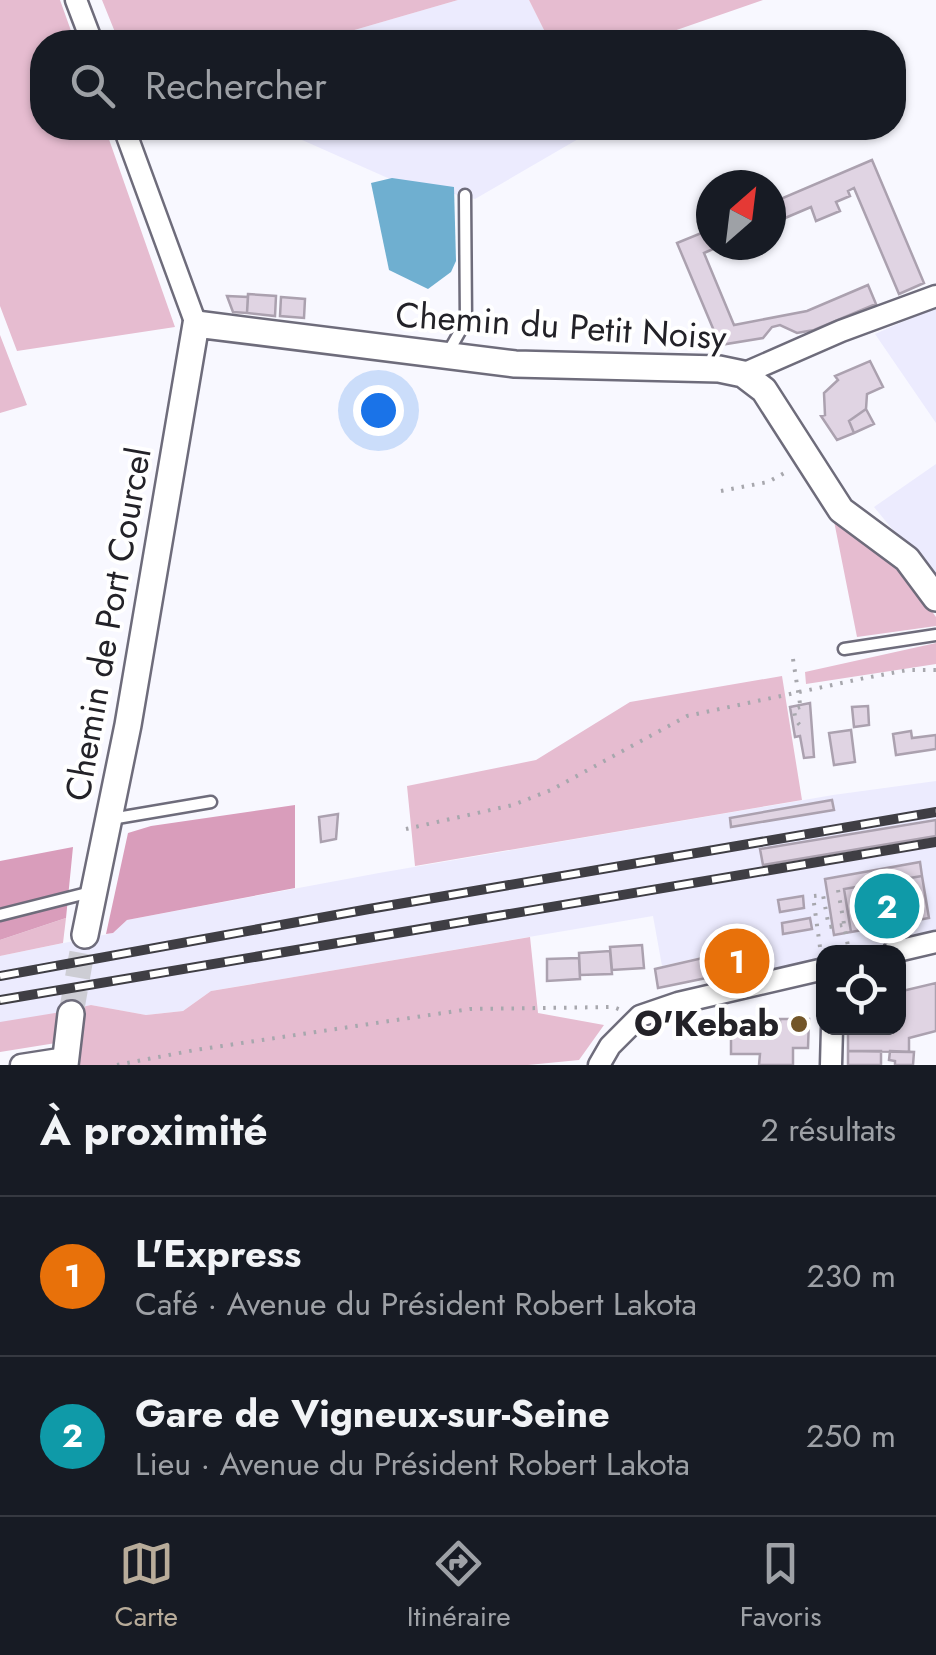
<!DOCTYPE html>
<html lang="fr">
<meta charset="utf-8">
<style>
body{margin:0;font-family:Jost,sans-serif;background:#242831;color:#f1f3f6}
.controls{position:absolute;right:30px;bottom:30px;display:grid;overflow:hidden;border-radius:20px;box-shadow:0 2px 8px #0004}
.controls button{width:90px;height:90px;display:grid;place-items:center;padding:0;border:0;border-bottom:2px solid #363941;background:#171b24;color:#f1f3f6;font:50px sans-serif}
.compass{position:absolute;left:696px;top:170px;width:90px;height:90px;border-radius:50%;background:#171b24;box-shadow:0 2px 8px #0004;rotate:28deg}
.you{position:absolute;left:378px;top:410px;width:35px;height:35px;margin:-25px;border:8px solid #fff;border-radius:50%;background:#1a73e8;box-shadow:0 0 0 15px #1a73e833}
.badge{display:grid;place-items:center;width:65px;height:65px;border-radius:50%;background:#b8ac9a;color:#fff;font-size:32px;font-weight:700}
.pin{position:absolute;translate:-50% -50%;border:5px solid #fff;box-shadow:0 2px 10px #0006}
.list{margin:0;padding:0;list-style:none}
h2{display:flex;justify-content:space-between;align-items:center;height:130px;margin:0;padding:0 40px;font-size:42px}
h2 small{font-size:32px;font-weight:400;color:#9ea1a6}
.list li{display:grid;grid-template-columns:65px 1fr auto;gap:30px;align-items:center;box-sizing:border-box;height:160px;padding:0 40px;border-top:2px solid #363941}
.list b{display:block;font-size:38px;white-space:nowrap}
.list p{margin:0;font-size:32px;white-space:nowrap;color:#9ea1a6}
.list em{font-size:32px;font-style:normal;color:#9ea1a6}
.icon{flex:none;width:55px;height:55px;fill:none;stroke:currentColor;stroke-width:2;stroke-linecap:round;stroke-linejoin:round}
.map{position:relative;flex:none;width:936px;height:1065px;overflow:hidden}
.search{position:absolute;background:#171b24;box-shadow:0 2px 8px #0004;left:30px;right:30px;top:30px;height:110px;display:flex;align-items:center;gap:25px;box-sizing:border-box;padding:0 35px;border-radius:40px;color:#9ea1a6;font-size:38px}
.sheet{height:450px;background:#171b24}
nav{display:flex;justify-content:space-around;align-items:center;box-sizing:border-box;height:140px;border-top:2px solid #363941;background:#171b24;font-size:28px;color:#9ea1a6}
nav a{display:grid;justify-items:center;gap:5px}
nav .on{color:#b8ac9a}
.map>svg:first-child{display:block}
.built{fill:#ecebfe}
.green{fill:#e6bcd0}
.forest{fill:#d99dbb}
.water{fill:#6fafd0}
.building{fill:#e0d4e3;stroke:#aba1af;stroke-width:2.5}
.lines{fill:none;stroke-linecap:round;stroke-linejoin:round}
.tertiary-tunnel{stroke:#cdcdd4;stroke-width:25;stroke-dasharray:25 12;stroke-linecap:butt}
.service-casing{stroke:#6e6c7b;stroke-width:15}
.minor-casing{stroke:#6e6c7b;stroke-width:25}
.tertiary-casing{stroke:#6e6c7b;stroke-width:30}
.path{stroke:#a7a7ad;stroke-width:4;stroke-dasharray:2.5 8;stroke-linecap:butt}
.service{stroke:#fff;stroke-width:10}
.minor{stroke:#fff;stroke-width:20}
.tertiary{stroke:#fff;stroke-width:25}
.rail-casing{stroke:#3f3e44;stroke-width:10}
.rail{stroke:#fff;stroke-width:6;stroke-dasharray:19;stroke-linecap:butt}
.poi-dot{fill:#725529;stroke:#fff;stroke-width:4}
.labels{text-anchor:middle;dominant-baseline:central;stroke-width:8;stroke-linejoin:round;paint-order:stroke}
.street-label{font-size:35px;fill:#232228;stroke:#fff}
.poi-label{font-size:35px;font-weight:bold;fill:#232228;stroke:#fff;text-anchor:end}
</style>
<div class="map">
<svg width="936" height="1065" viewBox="0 0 936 1065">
<rect width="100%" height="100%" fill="#f8f8ff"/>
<!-- built -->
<path class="built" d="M 458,0 L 529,0 L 550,42 L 313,42 Z
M 275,128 L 590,128 L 592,131 L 475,199 L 390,179 Z
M 936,307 L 936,423 L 875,334 Z
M 936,464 L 936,582 L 874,507 Z
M 936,781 L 936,933 L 858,952 L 824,952 L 823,960 L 773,970 L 765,942 L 662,966 L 653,916 L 211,991 L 183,1011 L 146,1015 L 91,1005 L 61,1012 L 0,1052 L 0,956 L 113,933 L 127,920 L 379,873 L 833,795 Z"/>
<!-- green -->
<path class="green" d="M 0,0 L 60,0 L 75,42 L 42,42 L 42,128 L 105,128 L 175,327 L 17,351 L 0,306 Z
M 102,0 L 458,0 L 313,42 L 119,42 Z
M 529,0 L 763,0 L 642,42 L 550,42 Z
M 0,335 L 27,405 L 0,413 Z
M 833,516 L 898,564 L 936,617 L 936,626 L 857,637 Z
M 936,643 L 936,664 L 806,684 L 805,672 Z
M 782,676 L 802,800 L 415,866 L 407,786 L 536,760 L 630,702 Z
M 66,918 L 63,943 L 0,956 L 0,940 Z
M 530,937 L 538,1013 L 604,1025 L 579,1060 L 528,1065 L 75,1065 L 82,1007 L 91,1005 L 146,1015 L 183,1011 L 211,991 Z
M 61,1012 L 56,1043 L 0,1052 L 0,1022 Z"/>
<!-- forest -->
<path class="forest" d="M 295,805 L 295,888 L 127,920 L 113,933 L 106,934 L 128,833 L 151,826 Z
M 73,847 L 66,918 L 0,940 L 0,861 Z"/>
<!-- water -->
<path class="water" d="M 392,178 L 454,187 L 456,261 L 451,272 L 428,289 L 389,270 L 371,183 Z"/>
<!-- building -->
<path class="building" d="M 872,160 L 924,283 L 899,294 L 854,188 L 848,191 L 850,196 L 836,202 L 840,211 L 816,221 L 811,207 L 771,224 L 771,203 Z
M 711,229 L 711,245 L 722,245 L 704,253 L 734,325 L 807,311 L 868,285 L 876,304 L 814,330 L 797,333 L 780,325 L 772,327 L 763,338 L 720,345 L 677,243 Z
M 248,294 L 276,296 L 275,316 L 247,313 Z
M 227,296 L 248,297 L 247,313 L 233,312 Z
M 281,297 L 305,299 L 304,318 L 280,316 Z
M 870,361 L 883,387 L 867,394 L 866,409 L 849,421 L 854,433 L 837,440 L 821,416 L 825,415 L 824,393 L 838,380 L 835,376 Z
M 866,409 L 874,424 L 854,433 L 849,421 Z
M 810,703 L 814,757 L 804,758 L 800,736 L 795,737 L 790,707 Z
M 868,706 L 869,725 L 854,727 L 852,707 Z
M 851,730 L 855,762 L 834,765 L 829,733 Z
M 911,731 L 912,738 L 936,735 L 936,749 L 896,755 L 893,734 Z
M 832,800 L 834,810 L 731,827 L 730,818 Z
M 338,814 L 336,839 L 321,842 L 319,817 Z
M 936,820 L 936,836 L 763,865 L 760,849 Z
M 920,862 L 922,876 L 844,889 L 851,932 L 834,935 L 825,879 Z
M 922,876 L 929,918 L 851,932 L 844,889 Z
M 803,896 L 804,908 L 780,912 L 778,900 Z
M 810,918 L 812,929 L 783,934 L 782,923 Z
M 642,945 L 644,968 L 612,970 L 610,947 Z
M 746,948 L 750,969 L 658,988 L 655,969 Z
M 610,951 L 612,974 L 580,975 L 579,953 Z
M 579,958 L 580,979 L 547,981 L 547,959 Z
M 936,983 L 936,1031 L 909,1038 L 909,1052 L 848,1051 L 848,1028 L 898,1028 L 898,992 Z
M 780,1019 L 809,1019 L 808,1048 L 793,1048 L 793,1065 L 759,1065 L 760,1054 L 731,1054 L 731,1033 L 761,1034 L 762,1027 L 780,1027 Z
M 848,1051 L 881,1051 L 881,1065 L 848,1065 Z
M 890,1051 L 914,1052 L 913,1065 L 895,1065 L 895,1061 L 889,1060 Z"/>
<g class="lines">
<!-- tertiary-tunnel -->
<path class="tertiary-tunnel" d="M 71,1014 L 85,935"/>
<!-- service casing -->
<g class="service-casing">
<path id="service" d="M 447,354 L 466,321 L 465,195
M 844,649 L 936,635
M 111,819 L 211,802
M 0,915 L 91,892"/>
</g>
<!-- minor casing -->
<g class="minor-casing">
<path id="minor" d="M 76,0 L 92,42
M 124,128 L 196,324
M 743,374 L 841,331 L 936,296
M 893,952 L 936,942
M 21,1065 L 66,1058
M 599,1065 L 610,1046 L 640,1016 L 678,1003 L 824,969
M 831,1065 L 832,1028"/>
</g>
<!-- tertiary casing -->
<g class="tertiary-casing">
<path id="tertiary" d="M 85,935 L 128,725 L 196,324 L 515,364 L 719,369 L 743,374 L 764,390 L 841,510 L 907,559 L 936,598
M 65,1065 L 71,1014"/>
</g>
<!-- path -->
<path class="path" d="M 721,491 L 768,482 L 786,472
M 793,659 L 801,710
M 800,707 L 794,709 C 795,719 796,722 803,728
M 406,829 L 513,805 L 551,790 L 687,716 L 865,678 L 908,670 L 936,670
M 838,890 L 849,952
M 820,947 L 813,896 L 823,895 L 829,927 L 850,924
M 117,1065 L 195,1050 L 470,1009 L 613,1007 L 621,1010"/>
<!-- service -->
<use href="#service" class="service"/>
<!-- minor -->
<use href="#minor" class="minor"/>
<!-- tertiary -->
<use href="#tertiary" class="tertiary"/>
<!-- rail casing -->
<g class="rail-casing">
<path id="rail" d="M 0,976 L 369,909 L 936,812
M 0,1000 L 936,842"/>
</g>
<!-- rail -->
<use href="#rail" class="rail"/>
</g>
<!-- markers -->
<circle class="poi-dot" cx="799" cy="1024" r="10"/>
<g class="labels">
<!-- street labels -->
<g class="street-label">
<text transform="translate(561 326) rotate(4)">Chemin du Petit Noisy</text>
<text transform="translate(108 624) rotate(-80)">Chemin de Port Courcel</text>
</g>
<!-- poi labels -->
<g class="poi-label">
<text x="779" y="1024">O'Kebab</text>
</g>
</g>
</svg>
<div class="controls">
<button><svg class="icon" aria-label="locate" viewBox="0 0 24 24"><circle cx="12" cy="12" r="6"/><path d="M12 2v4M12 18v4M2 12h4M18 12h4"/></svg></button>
</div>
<svg class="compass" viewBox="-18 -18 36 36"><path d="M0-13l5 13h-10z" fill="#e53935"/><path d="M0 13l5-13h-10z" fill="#9ea1a6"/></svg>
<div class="you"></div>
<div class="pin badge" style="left:737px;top:961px;background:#e8710a">1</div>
<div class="pin badge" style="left:887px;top:906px;background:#0f9aa8">2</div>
<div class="search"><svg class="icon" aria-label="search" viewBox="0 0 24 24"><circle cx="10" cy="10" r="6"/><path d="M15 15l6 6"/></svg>Rechercher</div>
</div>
<section class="sheet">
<h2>À proximité<small>2 résultats</small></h2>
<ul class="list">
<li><span class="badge" style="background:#e8710a">1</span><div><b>L'Express</b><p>Café · Avenue du Président Robert Lakota</p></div><em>230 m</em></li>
<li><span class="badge" style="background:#0f9aa8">2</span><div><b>Gare de Vigneux-sur-Seine</b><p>Lieu · Avenue du Président Robert Lakota</p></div><em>250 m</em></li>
</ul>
</section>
<nav>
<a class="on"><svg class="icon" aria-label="map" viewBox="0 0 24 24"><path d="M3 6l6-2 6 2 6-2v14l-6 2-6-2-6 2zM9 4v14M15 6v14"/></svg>Carte</a>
<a><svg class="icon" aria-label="directions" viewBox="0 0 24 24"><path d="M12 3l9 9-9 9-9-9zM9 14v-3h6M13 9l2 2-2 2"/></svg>Itinéraire</a>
<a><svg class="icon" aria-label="saved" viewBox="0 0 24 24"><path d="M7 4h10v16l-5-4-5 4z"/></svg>Favoris</a>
</nav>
